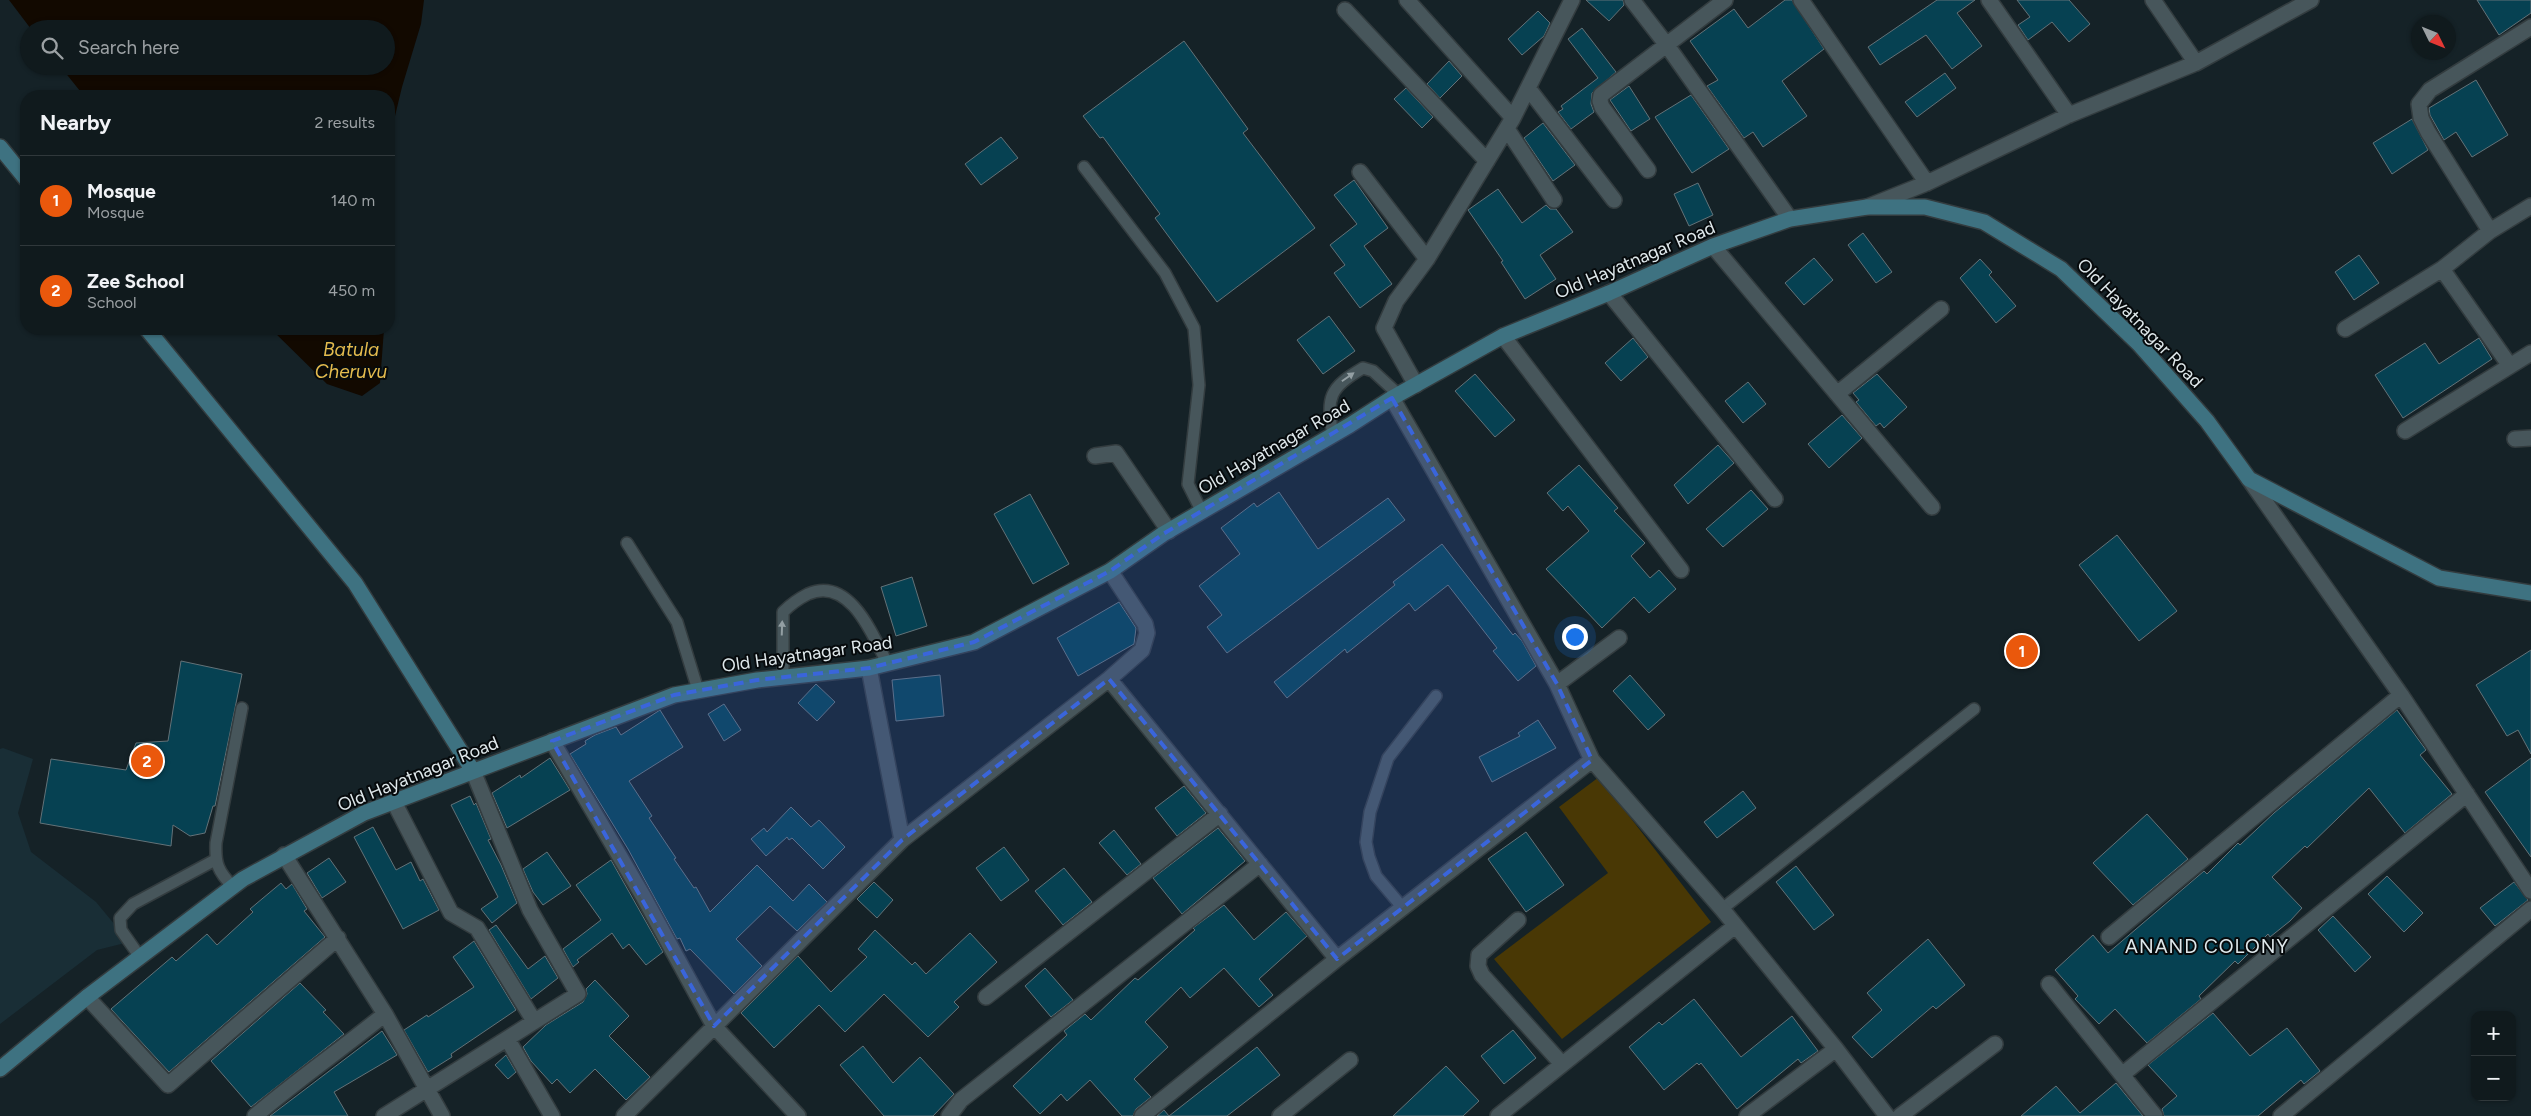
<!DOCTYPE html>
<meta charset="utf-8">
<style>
body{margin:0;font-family:Figtree,sans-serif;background:#192326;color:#f1f3f6}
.controls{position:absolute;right:15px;bottom:15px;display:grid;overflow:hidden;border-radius:10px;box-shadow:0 1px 4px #0004}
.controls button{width:45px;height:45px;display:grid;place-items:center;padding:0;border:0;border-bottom:1px solid #30383b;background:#101a1d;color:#f1f3f6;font:25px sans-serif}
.compass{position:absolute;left:2411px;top:15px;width:45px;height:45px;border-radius:50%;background:#101a1d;box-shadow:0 1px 4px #0004;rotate:133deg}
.you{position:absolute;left:1574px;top:636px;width:18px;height:18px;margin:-12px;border:4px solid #fff;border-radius:50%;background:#1a73e8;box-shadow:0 0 0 8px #1a73e833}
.badge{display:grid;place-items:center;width:32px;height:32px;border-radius:50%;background:#ea580c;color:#fff;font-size:16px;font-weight:700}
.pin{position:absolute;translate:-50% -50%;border:2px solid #fff;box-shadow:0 1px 5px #0006}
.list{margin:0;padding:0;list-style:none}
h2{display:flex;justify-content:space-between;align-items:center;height:65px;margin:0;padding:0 20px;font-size:21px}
h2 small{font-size:16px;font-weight:400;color:#9ca1a4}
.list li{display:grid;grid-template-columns:32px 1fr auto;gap:15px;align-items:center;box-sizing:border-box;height:90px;padding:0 20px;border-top:1px solid #30383b}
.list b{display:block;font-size:19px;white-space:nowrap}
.list p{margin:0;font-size:16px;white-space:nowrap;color:#9ca1a4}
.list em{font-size:16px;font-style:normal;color:#9ca1a4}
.icon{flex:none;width:28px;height:28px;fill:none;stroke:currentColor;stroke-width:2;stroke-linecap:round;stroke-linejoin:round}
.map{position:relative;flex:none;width:2531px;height:1116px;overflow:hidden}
.search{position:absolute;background:#101a1d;box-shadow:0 1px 4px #0004;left:20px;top:20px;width:375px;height:55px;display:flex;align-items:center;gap:12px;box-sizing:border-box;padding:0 18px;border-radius:28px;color:#9ca1a4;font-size:19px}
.panel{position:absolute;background:#101a1d;box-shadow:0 1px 4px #0004;left:20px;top:90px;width:375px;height:245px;border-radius:20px}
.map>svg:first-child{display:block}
.built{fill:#192e36}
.green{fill:#493805}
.water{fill:#120900}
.building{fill:#064152;stroke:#637278}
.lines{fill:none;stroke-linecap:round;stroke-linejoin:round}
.lane-casing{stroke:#333c3f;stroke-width:14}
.street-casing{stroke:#333c3f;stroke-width:18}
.secondary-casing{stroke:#333c3f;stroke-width:18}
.lane{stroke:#47565b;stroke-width:11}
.street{stroke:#47565b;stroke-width:15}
.secondary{stroke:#3e7281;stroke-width:15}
.oneway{fill:#939fa3}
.marked{fill:#3a65db;fill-opacity:0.2;stroke:#3a65db;stroke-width:4;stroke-dasharray:10 6;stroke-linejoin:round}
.labels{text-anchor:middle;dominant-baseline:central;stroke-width:4;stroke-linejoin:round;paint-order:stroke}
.street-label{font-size:18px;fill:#dfe8eb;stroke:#060a0c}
.water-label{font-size:19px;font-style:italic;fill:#e4bb4e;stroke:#060a0c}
.neighbourhood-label{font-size:19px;letter-spacing:1px;fill:#dfe8eb;stroke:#060a0c}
</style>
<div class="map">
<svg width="2531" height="1116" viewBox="0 0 2531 1116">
<rect width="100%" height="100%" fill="#152227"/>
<!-- built -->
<path class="built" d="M 3,748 L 33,759 L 18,813 L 31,852 L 96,902 L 129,942 L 97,950 L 0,1024 L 0,749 Z"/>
<!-- green -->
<path class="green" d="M 1599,777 L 1711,922 L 1562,1039 L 1494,959 L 1608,873 L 1559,807 Z"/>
<!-- water -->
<path class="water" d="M 9,0 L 424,0 L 421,24 L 402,87 L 389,141 L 389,96 L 84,96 L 60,66 L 386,66 L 386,29 L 31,29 Z
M 271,329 L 384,329 L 380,383 L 362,396 L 327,384 Z"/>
<!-- building -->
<path class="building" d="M 1586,0 L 1623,0 L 1624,5 L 1609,21 Z
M 1785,0 L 1792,0 L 1824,49 L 1782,81 L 1807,116 L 1763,147 L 1753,132 L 1744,138 L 1707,86 L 1718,80 L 1690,41 L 1734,9 L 1748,28 Z
M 1937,0 L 1975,0 L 1957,13 L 1982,46 L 1952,69 L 1926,35 L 1880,65 L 1868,47 Z
M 2017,0 L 2069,0 L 2090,24 L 2069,42 L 2052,22 L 2028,40 L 2018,25 L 2030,17 Z
M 2477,0 L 2531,0 L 2531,13 L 2499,35 Z
M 1538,11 L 1550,23 L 1544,36 L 1522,55 L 1508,39 Z
M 1582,28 L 1616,72 L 1592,93 L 1591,104 L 1594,112 L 1571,129 L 1558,112 L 1563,109 L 1561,106 L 1598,78 L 1568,39 Z
M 1184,41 L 1248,129 L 1243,133 L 1315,228 L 1217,302 L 1155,218 L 1160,214 L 1103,137 L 1100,138 L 1083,116 Z
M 1449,61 L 1462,76 L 1440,98 L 1427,84 Z
M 1945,73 L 1956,88 L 1917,117 L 1905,102 Z
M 2476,80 L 2508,135 L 2472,157 L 2456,132 L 2444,140 L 2430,115 L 2429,108 Z
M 1629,86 L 1650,119 L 1631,131 L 1610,100 Z
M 1406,88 L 1433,117 L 1422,128 L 1394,99 Z
M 1691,95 L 1729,149 L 1692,173 L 1655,117 Z
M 2412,119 L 2428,150 L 2392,174 L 2373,143 Z
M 1543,123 L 1575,165 L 1553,181 L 1524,138 Z
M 1001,137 L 1018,158 L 981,185 L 965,164 Z
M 1354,180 L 1388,228 L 1364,246 L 1392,284 L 1360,308 L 1334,273 L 1345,265 L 1330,245 L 1357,224 L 1334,195 Z
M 1698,183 L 1713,215 L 1689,226 L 1674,194 Z
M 1498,189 L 1522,223 L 1546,205 L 1550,209 L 1556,209 L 1573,232 L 1540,255 L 1556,279 L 1525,299 L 1501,262 L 1503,261 L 1468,210 Z
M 1863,233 L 1892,272 L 1876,283 L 1848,245 Z
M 2359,255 L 2379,283 L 2354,300 L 2335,272 Z
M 1814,258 L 1833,280 L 1804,305 L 1785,283 Z
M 1980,259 L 1992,272 L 1989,275 L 2016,306 L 1996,323 L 1960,278 Z
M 1329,316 L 1355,351 L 1323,374 L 1297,340 Z
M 1633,338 L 1648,357 L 1621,381 L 1605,363 Z
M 2479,338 L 2492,359 L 2403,418 L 2375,375 L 2425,343 L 2439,364 Z
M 1475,374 L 1515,420 L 1495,437 L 1455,391 Z
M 1877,374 L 1907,407 L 1884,428 L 1880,423 L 1876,426 L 1856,402 L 1859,400 L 1853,393 Z
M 1748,382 L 1766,404 L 1743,423 L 1725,401 Z
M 1842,415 L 1862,438 L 1829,468 L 1808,444 Z
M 1718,445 L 1734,463 L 1688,504 L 1674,485 Z
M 1579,465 L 1618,508 L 1614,511 L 1645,543 L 1631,556 L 1650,578 L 1659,570 L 1676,589 L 1649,613 L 1634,597 L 1602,628 L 1546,569 L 1589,531 L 1568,506 L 1563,511 L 1547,493 Z
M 1751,490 L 1768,509 L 1723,547 L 1706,529 Z
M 1279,492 L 1318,549 L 1388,498 L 1405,520 L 1227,653 L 1207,627 L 1222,615 L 1199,586 L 1240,554 L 1221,528 L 1254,503 L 1257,507 Z
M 1030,494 L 1069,564 L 1033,584 L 994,514 Z
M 2117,535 L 2177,611 L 2139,641 L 2079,565 Z
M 1442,544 L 1513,635 L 1515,633 L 1522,641 L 1536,666 L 1518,681 L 1493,651 L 1497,648 L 1448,585 L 1415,611 L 1409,603 L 1347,653 L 1345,649 L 1287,698 L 1274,682 L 1395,585 L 1393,582 Z
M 912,577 L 927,626 L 896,636 L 881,587 Z
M 1119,602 L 1136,628 L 1134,644 L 1078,676 L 1057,638 Z
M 2531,650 L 2531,754 L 2518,730 L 2507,736 L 2476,685 Z
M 181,661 L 242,674 L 215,806 L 213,806 L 205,833 L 190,836 L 173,825 L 171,846 L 40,823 L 51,759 L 126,770 L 136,743 L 168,741 Z
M 940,675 L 944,716 L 896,721 L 892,680 Z
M 1630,675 L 1665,715 L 1648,730 L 1613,691 Z
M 816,684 L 835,702 L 817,721 L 798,703 Z
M 724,704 L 741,730 L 724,741 L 708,714 Z
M 660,710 L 683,747 L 629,781 L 652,816 L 649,818 L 676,858 L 674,859 L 694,888 L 696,887 L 710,912 L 757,865 L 793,901 L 809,884 L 827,902 L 797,931 L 770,906 L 736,939 L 762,966 L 734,994 L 690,949 L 686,951 L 680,938 L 677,939 L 628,849 L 570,754 L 586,744 L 585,741 L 595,735 L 616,727 L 621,735 Z
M 2397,710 L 2426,750 L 2420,755 L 2452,794 L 2405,833 L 2369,788 L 2307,848 L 2305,846 L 2272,877 L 2302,908 L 2290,921 L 2270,937 L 2268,934 L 2238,964 L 2235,961 L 2199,996 L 2201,999 L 2147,1043 L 2115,1009 L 2099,1024 L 2075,999 L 2078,996 L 2055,970 L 2093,935 L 2108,953 L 2204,871 L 2207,874 L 2238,843 L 2240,845 L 2274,813 Z
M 1538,720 L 1556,748 L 1492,782 L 1479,757 L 1520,736 L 1518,733 Z
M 550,758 L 570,790 L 507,828 L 492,793 L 520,775 L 521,778 Z
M 2531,758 L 2531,857 L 2485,792 Z
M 1184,786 L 1206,813 L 1177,836 L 1155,808 Z
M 1743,791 L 1756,808 L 1717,838 L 1704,822 Z
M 470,796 L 474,805 L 476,803 L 491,839 L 488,840 L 501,865 L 517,903 L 492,923 L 481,909 L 498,897 L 451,805 Z
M 791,807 L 811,827 L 819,820 L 845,847 L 823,869 L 792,838 L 789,840 L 787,837 L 766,856 L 751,839 L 764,828 L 767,832 Z
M 2147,814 L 2188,859 L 2133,905 L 2093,863 Z
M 373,827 L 396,870 L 411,862 L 420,881 L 423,879 L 439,910 L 403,929 L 354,837 Z
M 1218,828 L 1245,861 L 1182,914 L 1153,878 Z
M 1114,830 L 1141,864 L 1127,875 L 1099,843 Z
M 1526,832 L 1564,885 L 1526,912 L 1488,859 Z
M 1004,847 L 1029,880 L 1001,901 L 976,868 Z
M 547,852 L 571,886 L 543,905 L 533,892 L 523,869 Z
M 329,858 L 346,882 L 322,898 L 307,873 Z
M 611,860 L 663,952 L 646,965 L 629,944 L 623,949 L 612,933 L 577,960 L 579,962 L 573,967 L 563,949 L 601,920 L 576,885 Z
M 1796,866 L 1834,915 L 1814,930 L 1776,882 Z
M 1064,868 L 1092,902 L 1063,925 L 1035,891 Z
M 2387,876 L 2423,913 L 2404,932 L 2368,894 Z
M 874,882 L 893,900 L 877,918 L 857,899 Z
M 2514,882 L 2528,900 L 2495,926 L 2480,908 Z
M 281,883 L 286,889 L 292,884 L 307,909 L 304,911 L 325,937 L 169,1072 L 111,1009 L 172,957 L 176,961 L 207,934 L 217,945 L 253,912 L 250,909 Z
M 1224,905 L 1254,940 L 1286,912 L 1307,936 L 1259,979 L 1273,995 L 1259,1007 L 1224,968 L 1190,998 L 1181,987 L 1145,1022 L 1168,1047 L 1134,1079 L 1151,1097 L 1136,1109 L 1133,1116 L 1122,1116 L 1090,1080 L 1067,1101 L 1061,1094 L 1040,1114 L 1013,1086 L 1067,1035 L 1064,1031 L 1085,1014 L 1091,1020 L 1135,978 L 1138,980 L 1195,930 L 1193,928 Z
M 2333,916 L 2371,957 L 2355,972 L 2318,930 Z
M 496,925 L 528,969 L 545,956 L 558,978 L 531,999 L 489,930 Z
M 875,930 L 912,965 L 915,962 L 926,974 L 970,933 L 997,962 L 954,1002 L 959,1007 L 928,1037 L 884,994 L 845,1032 L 819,1005 L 774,1048 L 741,1013 L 798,956 L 831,992 L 867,957 L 858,949 Z
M 1928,939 L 1965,985 L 1936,1009 L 1933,1006 L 1872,1058 L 1852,1037 L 1882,1010 L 1867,993 Z
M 474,941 L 516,1010 L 451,1054 L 452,1057 L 428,1072 L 404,1030 L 427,1015 L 428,1017 L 474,987 L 453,957 Z
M 1045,968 L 1073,1000 L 1051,1017 L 1025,986 Z
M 595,980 L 629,1016 L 609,1036 L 650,1077 L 626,1100 L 595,1069 L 570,1093 L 557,1079 L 552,1084 L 531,1061 L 523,1047 L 546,1025 L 583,1002 L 587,994 L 586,989 Z
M 300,983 L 326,1010 L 323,1012 L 344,1034 L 251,1107 L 211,1061 Z
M 1694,999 L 1741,1057 L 1792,1016 L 1818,1051 L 1801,1063 L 1798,1059 L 1737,1109 L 1701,1063 L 1699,1065 L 1697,1063 L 1664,1090 L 1629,1047 L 1659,1022 L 1662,1025 Z
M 2213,1013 L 2250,1056 L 2287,1028 L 2320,1071 L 2304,1084 L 2301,1080 L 2258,1116 L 2164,1116 L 2162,1109 L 2177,1096 L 2148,1065 Z
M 1513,1030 L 1536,1058 L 1504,1084 L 1481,1056 Z
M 382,1031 L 397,1055 L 334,1092 L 348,1116 L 270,1116 Z
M 863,1046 L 893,1083 L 920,1057 L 954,1094 L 933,1116 L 884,1116 L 840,1065 Z
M 1257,1047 L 1280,1075 L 1227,1116 L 1157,1116 L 1164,1110 L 1169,1116 Z
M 506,1055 L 516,1072 L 508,1079 L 495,1065 Z
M 1446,1066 L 1479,1101 L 1463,1116 L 1393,1116 Z
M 2116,1083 L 2143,1116 L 2021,1116 L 2056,1086 L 2080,1113 Z"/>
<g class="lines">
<!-- lane casing -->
<g class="lane-casing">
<path id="lane" d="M 1084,167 L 1165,273 L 1194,328 L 1199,385 L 1188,484 L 1202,512
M 1333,435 C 1326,397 1329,388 1363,368 L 1373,371 L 1399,395
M 627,543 L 677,622 L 698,690
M 783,677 L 783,612 C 791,604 798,599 808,594 C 849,576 872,633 887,663
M 233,887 C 218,871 215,864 216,843 L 242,708
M 1403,908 L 1376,876 L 1369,857 L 1366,842 L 1370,812 L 1388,758 L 1436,696
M 1722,909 L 1974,709
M 140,957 L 121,930 L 120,918 L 133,904 L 215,860"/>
</g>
<!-- street casing -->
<g class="street-casing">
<path id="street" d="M 1407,0 L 1513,118
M 1632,0 L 1666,44 L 1790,219
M 1801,0 L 1927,183
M 1989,0 L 2069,115
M 2153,0 L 2196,63
M 1345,10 L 1487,161
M 1528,88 L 1614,200
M 1507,129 L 1554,200
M 1648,170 L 1602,107 L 1600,101 L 1601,95 L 1725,0
M 1360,172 L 1427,259
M 1867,207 L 1927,183 L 2069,115 L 2196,63 L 2311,0
M 2490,231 L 2428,132 L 2421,118 L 2419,104 L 2430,90 L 2531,27
M 1713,246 L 1932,507
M 1609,293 L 1775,499
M 2345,329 L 2442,269
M 1503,336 L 1681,570
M 2510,366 L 2442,269 L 2490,231 L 2531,206
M 1416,385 L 1384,328 L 1396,301 L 1427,259 L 1513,118 L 1572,0
M 1837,394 L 1941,309
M 1392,398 L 1557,684 L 1592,760 L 1722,909 L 1836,1049 L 1887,1116
M 2405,431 L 2531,353
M 2515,439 L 2531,438
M 1095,456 L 1116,453 L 1169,531
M 2249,479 L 2401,695 L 2531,891
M 869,668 L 902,840
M 1109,679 L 1337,959
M 1557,684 L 1619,638
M 552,741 L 643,896 L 714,1026 L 798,1116
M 394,802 L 451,913 L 477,928 L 534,1021
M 1518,920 L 1479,955 L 1478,966 L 1482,975 L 1562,1064
M 2109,937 L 2401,695
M 2049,984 L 2155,1116
M 87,997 L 168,1085 L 338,938
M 986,997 L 1220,814
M 385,1014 L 442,1116
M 508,1040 L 552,1116
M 2123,1074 L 2467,794
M 255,1116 C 297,1080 342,1049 385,1014 L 284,855
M 384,1116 L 578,994 L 530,910 L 473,771
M 624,1116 L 902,840 L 1109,679 L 1142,650 L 1147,633 L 1145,624 L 1110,571
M 949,1116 L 961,1100 L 1260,864
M 1142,1116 L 1337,959 L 1592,760
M 1280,1116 L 1350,1060
M 1498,1116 L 1735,926
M 1747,1116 L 1836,1049
M 1900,1116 L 1995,1044
M 2281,1116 L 2531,909"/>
</g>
<!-- secondary casing -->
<g class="secondary-casing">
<path id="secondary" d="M 0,147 L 26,179
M 147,329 L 355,583 L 473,771
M 0,1069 L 87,997 L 243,879 L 364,813 L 674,695 L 757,680 L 869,668 L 974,642 L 1110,571 L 1163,534 L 1350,425 L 1392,398 L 1503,336 L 1609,293 L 1713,246 L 1790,219 L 1867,207 L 1925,207 L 1984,222 L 2061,269 L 2139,344 L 2207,421 L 2249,479 L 2439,578 L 2531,593"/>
</g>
<!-- lane -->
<use href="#lane" class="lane"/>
<!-- street -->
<use href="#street" class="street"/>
<!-- secondary -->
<use href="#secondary" class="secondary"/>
</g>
<!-- one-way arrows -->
<defs><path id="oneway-solid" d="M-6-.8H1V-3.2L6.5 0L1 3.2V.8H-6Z" transform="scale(1.25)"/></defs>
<g class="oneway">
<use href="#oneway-solid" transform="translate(1348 377) rotate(-35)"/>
<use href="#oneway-solid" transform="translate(782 628) rotate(-88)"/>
</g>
<!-- marked area -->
<path class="marked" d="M 1392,398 L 1557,684 L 1592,760 L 1337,959 L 1109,679 L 902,840 L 714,1026 L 552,741 L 674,695 L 757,680 L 869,668 L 974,642 L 1110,571 L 1163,534 Z"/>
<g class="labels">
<!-- street labels -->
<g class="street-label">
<text transform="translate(1635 260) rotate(-23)">Old Hayatnagar Road</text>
<text transform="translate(2140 323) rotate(46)">Old Hayatnagar Road</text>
<text transform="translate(1274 447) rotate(-30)">Old Hayatnagar Road</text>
<text transform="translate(807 654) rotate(-8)">Old Hayatnagar Road</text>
<text transform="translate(418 774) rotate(-22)">Old Hayatnagar Road</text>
</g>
<!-- water labels -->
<g class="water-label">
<text x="351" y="349">Batula<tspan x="351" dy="22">Cheruvu</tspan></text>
</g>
<!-- neighbourhood labels -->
<g class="neighbourhood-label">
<text x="2207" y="946">ANAND COLONY</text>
</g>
</g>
</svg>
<div class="controls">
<button>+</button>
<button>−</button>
</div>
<svg class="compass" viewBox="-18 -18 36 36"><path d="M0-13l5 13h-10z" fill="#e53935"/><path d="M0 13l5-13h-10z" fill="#9ca1a4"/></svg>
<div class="you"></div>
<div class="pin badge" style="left:2022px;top:651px">1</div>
<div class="pin badge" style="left:147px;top:761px">2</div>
<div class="search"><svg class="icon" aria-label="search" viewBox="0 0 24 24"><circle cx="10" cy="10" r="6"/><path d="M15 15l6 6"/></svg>Search here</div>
<section class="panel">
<h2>Nearby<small>2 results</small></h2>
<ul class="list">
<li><span class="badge">1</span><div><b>Mosque</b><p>Mosque</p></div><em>140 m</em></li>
<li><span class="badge">2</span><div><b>Zee School</b><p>School</p></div><em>450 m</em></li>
</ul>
</section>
</div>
